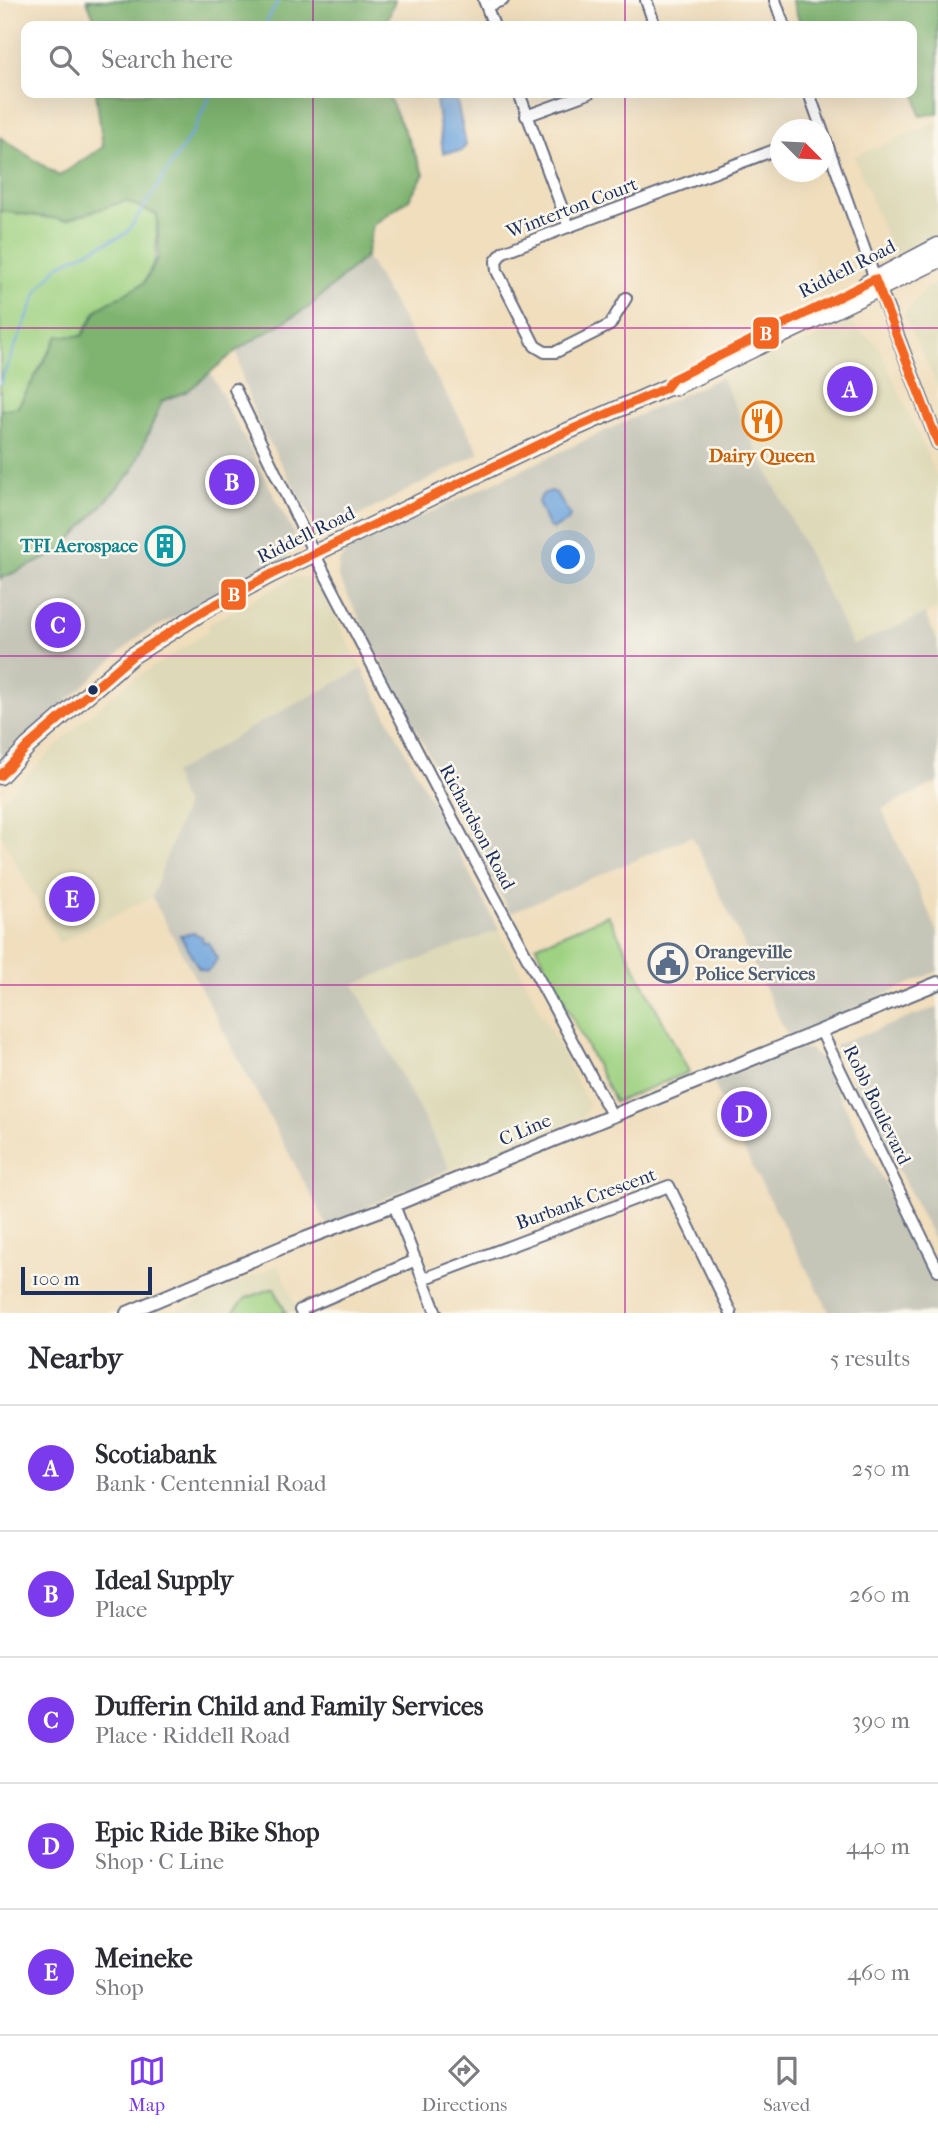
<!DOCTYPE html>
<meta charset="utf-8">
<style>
body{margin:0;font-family:"IM FELL French Canon",serif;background:#f2f2f3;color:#2b2b33}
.compass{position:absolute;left:770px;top:119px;width:63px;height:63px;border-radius:50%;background:#fff;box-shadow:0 7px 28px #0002;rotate:114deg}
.scale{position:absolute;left:21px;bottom:18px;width:131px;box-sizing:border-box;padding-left:7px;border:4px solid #1b2f5e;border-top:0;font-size:19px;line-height:24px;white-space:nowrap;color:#1b2f5e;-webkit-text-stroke:5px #fbf7ec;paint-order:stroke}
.you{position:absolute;left:569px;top:558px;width:24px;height:24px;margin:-18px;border:5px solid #fff;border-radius:50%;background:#1a73e8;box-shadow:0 0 0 10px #1a73e833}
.badge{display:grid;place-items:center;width:46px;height:46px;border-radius:50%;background:#7c3aed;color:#fff;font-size:23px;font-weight:700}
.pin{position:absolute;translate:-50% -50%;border:4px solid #fff;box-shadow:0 2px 7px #0006}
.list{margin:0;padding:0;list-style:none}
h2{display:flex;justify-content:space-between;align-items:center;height:91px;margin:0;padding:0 28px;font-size:30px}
h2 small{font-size:23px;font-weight:400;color:#7c7c81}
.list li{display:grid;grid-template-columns:46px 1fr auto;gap:21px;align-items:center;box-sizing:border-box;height:126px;padding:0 28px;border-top:2px solid #e1e1e2}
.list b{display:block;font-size:26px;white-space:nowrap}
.list p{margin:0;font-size:23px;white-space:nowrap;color:#7c7c81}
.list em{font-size:23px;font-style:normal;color:#7c7c81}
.icon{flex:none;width:38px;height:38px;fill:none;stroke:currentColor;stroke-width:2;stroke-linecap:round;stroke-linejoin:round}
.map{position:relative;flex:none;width:938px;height:1313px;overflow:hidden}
.search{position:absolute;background:#fff;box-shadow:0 7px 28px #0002;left:21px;right:21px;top:21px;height:77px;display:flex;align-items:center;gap:18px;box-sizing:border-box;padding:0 24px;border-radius:14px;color:#7c7c81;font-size:26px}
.sheet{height:721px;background:#fff}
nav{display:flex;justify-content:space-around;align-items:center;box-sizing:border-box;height:98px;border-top:2px solid #e1e1e2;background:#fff;font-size:19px;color:#7c7c81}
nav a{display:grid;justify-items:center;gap:4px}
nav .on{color:#7c3aed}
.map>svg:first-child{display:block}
.built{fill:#ded9b8}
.industrial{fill:#c5c5b8}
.green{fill:#9ed181;stroke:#5c8070;stroke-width:2}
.forest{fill:#7eb36f;stroke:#4c7166;stroke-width:2}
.water{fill:#70a5dd;stroke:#466a9e;stroke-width:2}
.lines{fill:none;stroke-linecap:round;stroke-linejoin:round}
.stream{stroke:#70a5dd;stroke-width:2.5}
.minor-casing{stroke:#666c7f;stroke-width:14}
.tertiary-casing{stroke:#666c7f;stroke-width:16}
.primary-casing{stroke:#666c7f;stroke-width:19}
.minor{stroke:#fff;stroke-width:10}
.tertiary{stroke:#fff;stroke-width:12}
.primary{stroke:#fff;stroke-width:16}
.bus-1-casing{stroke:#fbf7ec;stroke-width:14}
.bus-1{stroke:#f26522;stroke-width:9}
.grid{fill:none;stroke:#b5179e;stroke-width:2;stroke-opacity:0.55}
.bus-dot{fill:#1b2f5e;stroke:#fbf7ec;stroke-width:2.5}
.labels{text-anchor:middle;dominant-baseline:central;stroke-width:5;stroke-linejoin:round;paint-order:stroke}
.street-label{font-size:19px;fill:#1b2f5e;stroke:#fbf7ec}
.food-label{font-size:19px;font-weight:bold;fill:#c56008;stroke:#fbf7ec}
.culture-label{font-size:19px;font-weight:bold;fill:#0d838f;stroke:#fbf7ec;text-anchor:end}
.service-label{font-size:19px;font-weight:bold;fill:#4e5e75;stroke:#fbf7ec;text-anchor:start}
.line-badge{stroke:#fbf7ec;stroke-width:2.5}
.badge-label{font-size:19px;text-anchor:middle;font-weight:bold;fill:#fff}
</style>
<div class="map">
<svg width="938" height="1313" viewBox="0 0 938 1313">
<rect width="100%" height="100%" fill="#fbf7ec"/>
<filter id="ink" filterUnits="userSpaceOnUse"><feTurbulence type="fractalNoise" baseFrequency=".0143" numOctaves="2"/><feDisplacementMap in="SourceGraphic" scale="14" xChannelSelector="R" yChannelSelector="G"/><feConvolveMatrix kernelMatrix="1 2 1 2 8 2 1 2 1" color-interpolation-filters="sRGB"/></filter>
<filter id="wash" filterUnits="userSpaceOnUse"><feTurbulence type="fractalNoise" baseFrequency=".00686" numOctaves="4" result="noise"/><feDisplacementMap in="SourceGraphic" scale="28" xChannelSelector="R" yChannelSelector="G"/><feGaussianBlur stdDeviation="1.57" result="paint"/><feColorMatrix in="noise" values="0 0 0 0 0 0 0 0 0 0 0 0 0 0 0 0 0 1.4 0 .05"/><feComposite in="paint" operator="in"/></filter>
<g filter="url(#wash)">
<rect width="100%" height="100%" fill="#f0debd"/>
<!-- built -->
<path class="built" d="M 938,122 L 938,236 L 899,254 L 891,249 L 854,156 Z
M 938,282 L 938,387 L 904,315 L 925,289 Z
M 851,323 L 878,345 L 938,478 L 938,609 L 853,645 L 721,377 Z
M 294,577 L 315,577 L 362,669 L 252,727 L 185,806 L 152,897 L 59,943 L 0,834 L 0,802 L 82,721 L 126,684 L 206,633 L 210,623 Z
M 499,930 L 589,1105 L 584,1117 L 450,1169 L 354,984 Z
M 279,1265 L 299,1313 L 171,1313 Z"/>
<!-- industrial -->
<path class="industrial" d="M 366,256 L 480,453 L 329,531 L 318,530 L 257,420 L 243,381 L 237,350 Z
M 210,372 L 294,534 L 286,560 L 139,636 L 0,761 L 0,579 L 60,552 L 132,472 L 162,401 L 190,389 Z
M 721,377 L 853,645 L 925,614 L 938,642 L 938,782 L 882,809 L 938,933 L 938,971 L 788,1037 L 692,836 L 510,913 L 338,576 L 339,562 L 347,551 Z
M 362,669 L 499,930 L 354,984 L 450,1169 L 327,1225 L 152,897 L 185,806 L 173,774 L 252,727 Z
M 938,1007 L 938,1247 L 835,1045 Z
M 801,1049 L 810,1049 L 821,1060 L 938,1287 L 938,1313 L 830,1313 L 745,1153 L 713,1082 Z"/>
<!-- green -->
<path class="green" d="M 130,196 L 157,215 L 156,258 L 144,283 L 97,310 L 82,336 L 58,336 L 18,407 L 0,410 L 0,211 L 66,220 Z
M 608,915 L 689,1072 L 615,1102 L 536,946 Z
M 274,1288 L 286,1313 L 232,1313 L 246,1298 Z"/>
<!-- forest -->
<path class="forest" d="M 87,0 L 395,0 L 385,26 L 97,26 Z
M 792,0 L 938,0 L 938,113 L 920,116 L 914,84 L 912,83 L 912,26 L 801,26 Z
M 96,93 L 387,93 L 424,174 L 409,199 L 373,225 L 366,256 L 309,307 L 237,350 L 188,391 L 162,401 L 132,472 L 60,552 L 0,579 L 0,410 L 18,407 L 58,336 L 82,336 L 98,309 L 144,283 L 159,257 L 157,215 L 126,201 L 66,220 L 0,211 L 0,137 L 59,176 L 103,147 Z"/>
<!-- water -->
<path class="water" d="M 450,93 L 456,96 L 466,145 L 462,151 L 443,153 L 436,100 Z
M 551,491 L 556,493 L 570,515 L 568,521 L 553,529 L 548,526 L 538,502 L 543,494 Z
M 194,933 L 202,937 L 203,942 L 209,943 L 217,959 L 212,967 L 207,971 L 199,969 L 180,935 Z"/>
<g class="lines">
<!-- stream -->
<path class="stream" d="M 264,26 L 279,0
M 0,383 L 39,289 L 59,265 L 127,233 L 194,130 L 208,100 L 214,93"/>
</g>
</g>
<g filter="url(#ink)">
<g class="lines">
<!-- minor casing -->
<g class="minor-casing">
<path id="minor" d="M 484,0 L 494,26
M 646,0 L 655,26
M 775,0 L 784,26
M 487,6 L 503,0
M 519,93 L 569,227
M 809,93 L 875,279
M 526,116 L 589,93
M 626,298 L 610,325 L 556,352 L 545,352 L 535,346 L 497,271 L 496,261 L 503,252 L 557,231 L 780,148
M 235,389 L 314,553 L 450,814 L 612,1115
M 821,1031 L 938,1270
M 394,1205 L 436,1313
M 423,1279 L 669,1186 L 731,1313
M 302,1313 L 300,1310 L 416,1260"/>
</g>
<!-- tertiary casing -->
<g class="tertiary-casing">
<path id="tertiary" d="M 876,280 L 938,443
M 127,1313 L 283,1247 L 394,1205 L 938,983"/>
</g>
<!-- primary casing -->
<g class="primary-casing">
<path id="primary" d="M 866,284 L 938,246
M 0,776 L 28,746 L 132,656 L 207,609 L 272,574 L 559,435 L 666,388 L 676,386 L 938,260"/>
</g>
<!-- minor -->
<use href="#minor" class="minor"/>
<!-- tertiary -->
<use href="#tertiary" class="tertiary"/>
<!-- primary -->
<use href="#primary" class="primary"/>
<!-- bus-1 casing -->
<g class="bus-1-casing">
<path id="bus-1" d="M 0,776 L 28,746 L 132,656 L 207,609 L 272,574 L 559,435 L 666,388 L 673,379 L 875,279 L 938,443"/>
</g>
<!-- bus-1 -->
<use href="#bus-1" class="bus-1"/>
</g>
</g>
<!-- grid -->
<path class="grid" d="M 313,0 L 313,26M 625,0 L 625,26M 313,93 L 313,1313M 625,93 L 625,1313M 0,328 L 938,328M 0,656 L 938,656M 0,985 L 938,985"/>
<!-- icons -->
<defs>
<g id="restaurant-ring" transform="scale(2.0125)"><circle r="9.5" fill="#fbf7ec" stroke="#e8710a" stroke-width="1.5"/><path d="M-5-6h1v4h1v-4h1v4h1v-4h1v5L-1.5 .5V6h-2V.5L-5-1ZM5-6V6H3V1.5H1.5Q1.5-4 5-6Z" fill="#e8710a"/></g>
<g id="building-ring" transform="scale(2.0125)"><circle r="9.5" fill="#fbf7ec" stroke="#0f9aa8" stroke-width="1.5"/><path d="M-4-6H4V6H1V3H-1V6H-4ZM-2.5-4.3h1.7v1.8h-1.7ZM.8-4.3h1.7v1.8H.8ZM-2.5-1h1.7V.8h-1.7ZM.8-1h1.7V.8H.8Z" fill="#0f9aa8"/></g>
<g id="civic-ring" transform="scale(2.0125)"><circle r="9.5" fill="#fbf7ec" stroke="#5c6f8a" stroke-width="1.5"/><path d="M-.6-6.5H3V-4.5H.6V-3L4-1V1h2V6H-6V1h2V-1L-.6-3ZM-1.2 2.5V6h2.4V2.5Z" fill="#5c6f8a"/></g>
</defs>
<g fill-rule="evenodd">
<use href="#restaurant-ring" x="762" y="421"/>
<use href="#building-ring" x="165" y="546"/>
<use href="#civic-ring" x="668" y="963"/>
</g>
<!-- markers -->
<circle class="bus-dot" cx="93" cy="690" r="6"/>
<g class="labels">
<!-- street labels -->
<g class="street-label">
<text transform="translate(572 208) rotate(-21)">Winterton Court</text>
<text transform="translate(847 269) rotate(-27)">Riddell Road</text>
<text transform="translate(306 535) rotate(-26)">Riddell Road</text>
<text transform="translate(477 827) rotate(62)">Richardson Road</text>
<text transform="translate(877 1105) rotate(64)">Robb Boulevard</text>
<text transform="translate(525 1130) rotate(-23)">C Line</text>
<text transform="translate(586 1199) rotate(-20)">Burbank Crescent</text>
</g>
<!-- food labels -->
<g class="food-label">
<text x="762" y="456">Dairy Queen</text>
</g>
<!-- culture labels -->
<g class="culture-label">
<text x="138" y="546">TFI Aerospace</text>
</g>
<!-- service labels -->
<g class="service-label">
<text x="695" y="952">Orangeville<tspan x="695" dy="22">Police Services</tspan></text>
</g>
</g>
<g class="line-badge">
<rect x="752" y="316" width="28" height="34" rx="7" fill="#f26522"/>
<rect x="220" y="578" width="27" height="33" rx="7" fill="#f26522"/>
</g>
<g class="badge-label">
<text x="766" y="340">B</text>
<text x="234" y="601">B</text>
</g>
</svg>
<svg class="compass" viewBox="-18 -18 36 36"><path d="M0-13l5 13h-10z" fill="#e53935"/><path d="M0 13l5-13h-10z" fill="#7c7c81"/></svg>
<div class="scale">100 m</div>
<div class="you"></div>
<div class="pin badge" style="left:850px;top:389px">A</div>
<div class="pin badge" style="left:232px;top:482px">B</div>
<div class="pin badge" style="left:58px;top:625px">C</div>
<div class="pin badge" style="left:744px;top:1114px">D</div>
<div class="pin badge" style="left:72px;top:899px">E</div>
<div class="search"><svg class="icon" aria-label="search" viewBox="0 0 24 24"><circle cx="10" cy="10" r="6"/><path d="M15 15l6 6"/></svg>Search here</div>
</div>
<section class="sheet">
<h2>Nearby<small>5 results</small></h2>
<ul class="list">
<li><span class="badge">A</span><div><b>Scotiabank</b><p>Bank · Centennial Road</p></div><em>250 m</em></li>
<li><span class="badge">B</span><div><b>Ideal Supply</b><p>Place</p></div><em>260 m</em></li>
<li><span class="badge">C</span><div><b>Dufferin Child and Family Services</b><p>Place · Riddell Road</p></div><em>390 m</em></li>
<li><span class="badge">D</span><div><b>Epic Ride Bike Shop</b><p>Shop · C Line</p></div><em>440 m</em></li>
<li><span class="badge">E</span><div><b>Meineke</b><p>Shop</p></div><em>460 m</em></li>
</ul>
</section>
<nav>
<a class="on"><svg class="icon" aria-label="map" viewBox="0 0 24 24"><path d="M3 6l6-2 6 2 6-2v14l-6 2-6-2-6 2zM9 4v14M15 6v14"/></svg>Map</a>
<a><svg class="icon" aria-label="directions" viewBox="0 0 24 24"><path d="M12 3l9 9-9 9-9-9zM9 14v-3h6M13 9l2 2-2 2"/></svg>Directions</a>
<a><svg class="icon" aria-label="saved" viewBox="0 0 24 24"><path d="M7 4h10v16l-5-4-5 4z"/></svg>Saved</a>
</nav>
